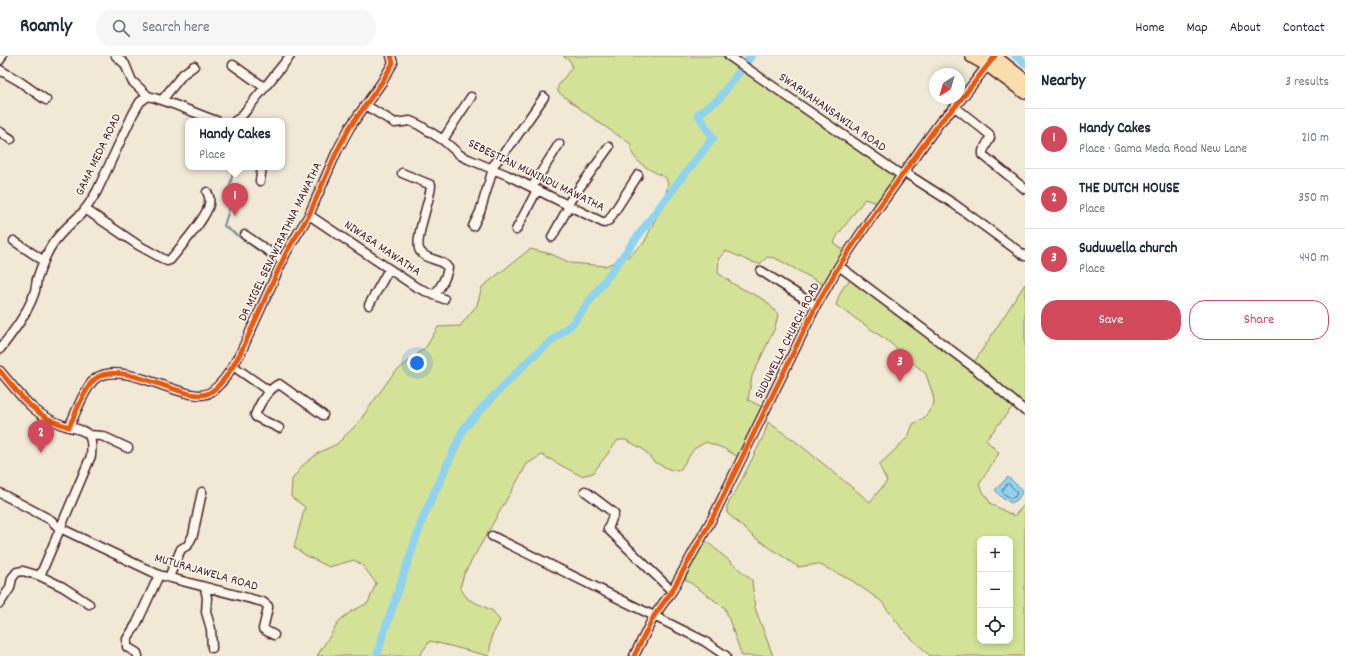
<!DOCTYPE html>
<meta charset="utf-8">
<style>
body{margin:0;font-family:Dekko,sans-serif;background:#f6f6f7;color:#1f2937}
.controls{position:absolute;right:12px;bottom:12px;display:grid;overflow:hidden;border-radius:8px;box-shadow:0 2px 6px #0003}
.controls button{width:36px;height:36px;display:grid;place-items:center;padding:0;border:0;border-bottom:1px solid #e0e1e3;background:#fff;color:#1f2937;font:20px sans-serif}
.compass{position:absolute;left:929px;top:12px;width:36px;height:36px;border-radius:50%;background:#fff;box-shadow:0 2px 6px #0003;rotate:217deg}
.you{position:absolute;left:417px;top:307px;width:14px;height:14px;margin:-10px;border:3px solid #fff;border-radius:50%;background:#1a73e8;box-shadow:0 0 0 6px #1a73e833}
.badge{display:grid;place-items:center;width:26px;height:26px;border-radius:50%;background:#d1495b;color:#fff;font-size:13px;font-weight:700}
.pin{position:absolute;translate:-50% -33px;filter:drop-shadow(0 1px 2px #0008)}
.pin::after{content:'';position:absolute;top:21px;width:14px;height:12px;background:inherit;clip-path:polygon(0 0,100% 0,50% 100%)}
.popup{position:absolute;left:185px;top:62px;width:100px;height:52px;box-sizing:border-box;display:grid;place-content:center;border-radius:8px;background:#fff;filter:drop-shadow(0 1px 3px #0005);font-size:13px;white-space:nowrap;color:#747a83}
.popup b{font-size:15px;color:#1f2937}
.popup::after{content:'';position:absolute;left:50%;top:100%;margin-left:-8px;border:8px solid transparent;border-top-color:#fff}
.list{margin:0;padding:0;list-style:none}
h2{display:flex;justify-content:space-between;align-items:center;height:52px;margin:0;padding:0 16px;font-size:17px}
h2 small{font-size:13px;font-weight:400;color:#747a83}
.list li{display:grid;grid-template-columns:26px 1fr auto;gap:12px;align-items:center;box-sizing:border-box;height:60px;padding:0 16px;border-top:1px solid #e0e1e3}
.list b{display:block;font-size:15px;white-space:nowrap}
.list p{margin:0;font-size:13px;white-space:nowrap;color:#747a83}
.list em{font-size:13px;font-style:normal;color:#747a83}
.actions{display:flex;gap:8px;padding:12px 16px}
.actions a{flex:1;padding:9px 0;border:1px solid #d1495b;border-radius:16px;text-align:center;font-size:14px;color:#d1495b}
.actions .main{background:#d1495b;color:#fff}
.icon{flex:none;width:22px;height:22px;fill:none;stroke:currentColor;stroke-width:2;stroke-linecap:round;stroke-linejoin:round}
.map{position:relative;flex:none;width:1025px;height:600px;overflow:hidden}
header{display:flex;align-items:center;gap:24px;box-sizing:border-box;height:56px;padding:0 20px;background:#fff;border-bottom:1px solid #e0e1e3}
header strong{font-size:19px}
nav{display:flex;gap:22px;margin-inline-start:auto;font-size:14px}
.search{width:280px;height:36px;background:#f6f6f7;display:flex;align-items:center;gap:10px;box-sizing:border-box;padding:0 14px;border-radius:16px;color:#747a83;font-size:15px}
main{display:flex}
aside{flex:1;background:#fff}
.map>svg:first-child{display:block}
.green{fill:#d3e296;stroke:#8e8060;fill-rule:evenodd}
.water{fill:#8fd3f1;stroke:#738ba2}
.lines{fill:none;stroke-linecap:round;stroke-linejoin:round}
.shore{stroke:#66677a;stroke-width:1}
.stream{stroke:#738ba2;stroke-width:2}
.canal{stroke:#8fd3f1;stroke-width:8}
.minor-casing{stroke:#4a1f2b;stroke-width:11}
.primary-casing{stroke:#4a1f2b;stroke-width:16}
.minor{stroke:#fbf7ec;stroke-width:8}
.primary{stroke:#fbddab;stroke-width:13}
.cycleway-casing{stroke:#fbf7ec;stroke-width:8}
.cycleway{stroke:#e8590c;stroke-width:5}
.labels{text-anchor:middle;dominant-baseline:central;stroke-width:3;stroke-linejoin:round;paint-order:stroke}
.street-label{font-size:13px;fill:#4a1f2b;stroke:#fbf7ec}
</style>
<header>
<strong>Roamly</strong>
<div class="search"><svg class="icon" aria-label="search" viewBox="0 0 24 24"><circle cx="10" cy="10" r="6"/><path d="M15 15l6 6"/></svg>Search here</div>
<nav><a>Home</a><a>Map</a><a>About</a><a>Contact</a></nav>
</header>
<main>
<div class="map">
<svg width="1025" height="600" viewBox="0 0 1025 600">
<rect width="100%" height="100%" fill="#f1e9d6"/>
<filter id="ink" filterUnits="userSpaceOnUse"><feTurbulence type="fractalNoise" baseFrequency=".025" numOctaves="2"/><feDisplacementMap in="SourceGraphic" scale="8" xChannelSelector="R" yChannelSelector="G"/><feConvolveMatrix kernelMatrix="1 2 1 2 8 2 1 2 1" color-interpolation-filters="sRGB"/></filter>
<g filter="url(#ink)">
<!-- green -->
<path class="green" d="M 563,0 L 725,0 L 892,116 L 897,121 L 879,148 L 865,143 L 837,180 L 834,187 L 849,199 L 830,232 L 775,202 L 767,201 L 760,208 C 748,206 737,199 726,195 L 719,202 L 718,217 L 735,229 L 765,244 L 778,258 L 775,272 L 752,320 L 748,344 L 765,352 L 740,402 L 723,392 L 706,386 L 694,393 L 680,414 L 671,414 L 654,406 L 643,393 L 626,384 L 618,384 L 593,417 L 581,420 L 542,399 L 527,408 L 464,518 L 460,532 L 468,543 L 493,555 L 500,565 L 492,579 L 489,600 L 430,585 L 419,600 L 317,600 L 340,564 L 352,555 L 368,547 L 376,527 L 363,510 L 354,504 L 329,511 L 305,499 L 294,491 L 305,451 L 291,441 L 292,424 L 302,410 L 318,397 L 337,388 L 358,367 L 393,318 L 426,291 L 438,271 L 460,270 L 477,249 L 482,231 L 530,193 L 551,198 L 571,207 L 605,210 L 629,200 L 644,187 L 664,145 L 668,128 L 666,122 C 653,115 629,106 631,88 L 598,66 L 558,36 L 558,30 L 572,11 L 571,6 Z
M 850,224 L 884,247 L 969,314 L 1025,228 L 1025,349 L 1018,344 L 986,384 L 999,397 L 979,429 L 991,448 L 1014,460 L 1025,448 L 1025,600 L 930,600 L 903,574 L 881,545 L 851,524 L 818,508 L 798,511 L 754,481 L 727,457 L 727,450 L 737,433 L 764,379 L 768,366 L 799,388 L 870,446 L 887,425 L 879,409 L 908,381 L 913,368 L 924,362 L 934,348 L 933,339 L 926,318 L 888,285 L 836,249 C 839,239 842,231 850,224 ZM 980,483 L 1010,483 L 1010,585 L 980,585 Z
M 705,484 L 752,524 L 755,552 L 773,600 L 742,600 L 725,552 L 685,523 Z"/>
<!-- water -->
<path class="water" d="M 1008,421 L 1020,432 L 1022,437 L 1017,444 L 1011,447 L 1002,442 L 995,434 Z"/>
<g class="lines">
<!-- shore -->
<path class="shore" d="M 1009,428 L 1017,436 L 1015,441 L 1011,442 L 1004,438 L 1002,435 L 1007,428 Z"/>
<!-- stream -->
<path class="stream" d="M 244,65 L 251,55
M 234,111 L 227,144 L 230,150 L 224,170 L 278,208
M 264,236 L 269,224"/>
<!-- canal -->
<path class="canal" d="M 1016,0 L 1025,7
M 747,5 L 751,0
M 377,600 L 382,582 L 423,462 L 464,372 L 487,347 L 531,302 L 574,266 L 664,145 L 713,82 L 698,58 L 718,44 L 740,15"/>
<!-- minor casing -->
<g class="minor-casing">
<path id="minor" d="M 116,0 L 125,8 L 132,25 L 148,40
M 729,0 L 901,119
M 0,4 L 2,0
M 233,9 L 264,31
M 0,14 L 19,25 L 46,44
M 162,44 L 183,18 L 194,10
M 365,49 L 395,67 L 410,65 L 419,69 L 443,84 L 460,99 L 468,103 L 507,119 L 604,167 L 609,164 L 638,119
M 955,51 L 989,78 L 990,82 L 983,95 L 983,99 L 1025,133
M 235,65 L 240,62 L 290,0
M 0,76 L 11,83
M 443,84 L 455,65 L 471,41
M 491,112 L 512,87 L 544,41
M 904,116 L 954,148 L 1025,200
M 402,117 L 431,129 C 431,143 413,185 420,195 C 426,205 442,202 448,212 C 446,223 441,231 434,239
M 260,125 L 262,111
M 532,131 L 559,88
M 567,149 L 609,91
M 85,153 L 138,189 L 167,205 L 170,204 C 179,193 208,160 209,148 C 210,143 209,139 207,136
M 309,159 L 416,231 L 444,243
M 473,170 L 480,156 L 493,113
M 516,174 L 537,134
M 245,179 L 283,205
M 552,181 L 569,150
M 14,185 L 44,205
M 839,210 L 972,310 L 1025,355
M 761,215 L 816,250
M 369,249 L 389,213
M 0,293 C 13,276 27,258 34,238 C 36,233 36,228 37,223 C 41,212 45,199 52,189 C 60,176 71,168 81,158 C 88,151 92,143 97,135 L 133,58 L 140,46 L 148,40 C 171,46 194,57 217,65
M 233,310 L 269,335
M 0,315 C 22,341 34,361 69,371 C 75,359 85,331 95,323 C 122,301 187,349 209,337 C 223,329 233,310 241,296 L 286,197 L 309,159 L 337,95 L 350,71 L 382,26 L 393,7 L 391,0
M 279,372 L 256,361 L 255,359 C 260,347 267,334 279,328 L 323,359
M 89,379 L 102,380 L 128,392
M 585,435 L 614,457 L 608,473 L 672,535
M 0,437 L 51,464 L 60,473
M 60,472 L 159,519 L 263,546 L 268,550 L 268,552 L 263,573 L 274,579
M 492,480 L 654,560 L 704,585 L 726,600
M 40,520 L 63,531 L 89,548
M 169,521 L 181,493 L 188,489 L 193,479 L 202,436
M 205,532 L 207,542 L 206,556 L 211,573 L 212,592
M 0,547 L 10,532 L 12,522 L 17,516 L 23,515 L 40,520 L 91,400 C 93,379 90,375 69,371
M 138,600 L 137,597 L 127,591 L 127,583 L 137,567 L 159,519
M 634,600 L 654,560 L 672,535 L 714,459 L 816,250 L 839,210 L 867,168 L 940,66 L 955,51 L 990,6"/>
</g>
<!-- primary casing -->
<g class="primary-casing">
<path id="primary" d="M 972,0 L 988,9 L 1025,36
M 993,0 L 1025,25"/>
</g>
<!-- minor -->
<use href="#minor" class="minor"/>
<!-- primary -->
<use href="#primary" class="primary"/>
<!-- cycleway casing -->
<g class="cycleway-casing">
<path id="cycleway" d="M 0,315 C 22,341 34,361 69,371 C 75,359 85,331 95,323 C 122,301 187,349 209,337 C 223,329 233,310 241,296 L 286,197 L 309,159 L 337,95 L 350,71 L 382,26 L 393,7 L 391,0
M 634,600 L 654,560 L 672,535 L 714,459 L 816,250 L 839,210 L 867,168 L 940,66 L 955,51 L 995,0"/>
</g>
<!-- cycleway -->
<use href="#cycleway" class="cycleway"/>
</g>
</g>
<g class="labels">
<!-- street labels -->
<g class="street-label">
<text transform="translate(832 57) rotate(35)">SWARNAHANSAWILA ROAD</text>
<text transform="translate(99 99) rotate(-64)">GAMA MEDA ROAD</text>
<text transform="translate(536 120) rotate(26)">SEBESTIAN MUNINDU MAWATHA</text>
<text transform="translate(281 186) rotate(-64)">DR MIGEL SENAWIRATHNA MAWATHA</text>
<text transform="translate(382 193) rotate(34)">NIWASA MAWATHA</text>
<text transform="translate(788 285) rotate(-63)">SUDUWELLA CHURCH ROAD</text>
<text transform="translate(206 517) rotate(16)">MUTURAJAWELA ROAD</text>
</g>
</g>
</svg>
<div class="controls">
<button>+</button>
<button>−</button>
<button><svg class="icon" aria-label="locate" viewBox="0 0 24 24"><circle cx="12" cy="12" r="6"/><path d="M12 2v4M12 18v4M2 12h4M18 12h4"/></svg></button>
</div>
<svg class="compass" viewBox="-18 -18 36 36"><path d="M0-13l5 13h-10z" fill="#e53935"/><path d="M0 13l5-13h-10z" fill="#747a83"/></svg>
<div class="you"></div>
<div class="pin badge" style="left:235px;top:160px">1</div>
<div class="popup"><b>Handy Cakes</b>Place</div>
<div class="pin badge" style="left:41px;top:397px">2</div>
<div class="pin badge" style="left:900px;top:326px">3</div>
</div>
<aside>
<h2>Nearby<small>3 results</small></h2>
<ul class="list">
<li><span class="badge">1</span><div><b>Handy Cakes</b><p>Place · Gama Meda Road New Lane</p></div><em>210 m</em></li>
<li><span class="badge">2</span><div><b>THE DUTCH HOUSE</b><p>Place</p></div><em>350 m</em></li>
<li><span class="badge">3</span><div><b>Suduwella church</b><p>Place</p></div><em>440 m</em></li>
</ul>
<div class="actions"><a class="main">Save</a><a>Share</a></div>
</aside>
</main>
